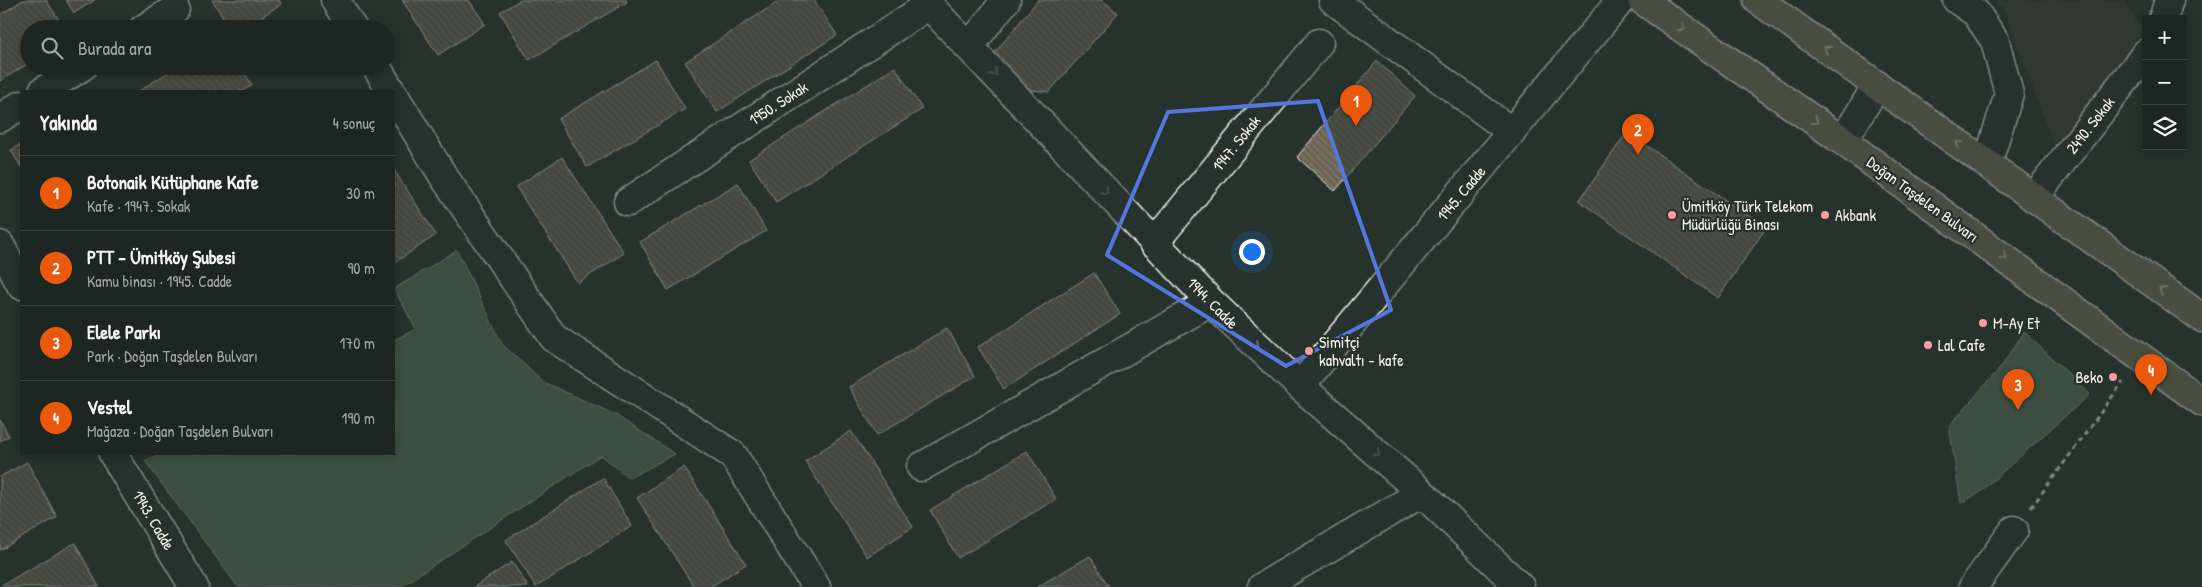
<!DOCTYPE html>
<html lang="tr">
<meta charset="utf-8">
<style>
body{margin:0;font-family:"Patrick Hand",sans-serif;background:#252e2a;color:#f1f3f6}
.controls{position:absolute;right:15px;top:15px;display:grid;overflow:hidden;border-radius:0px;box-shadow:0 2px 8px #0003}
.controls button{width:45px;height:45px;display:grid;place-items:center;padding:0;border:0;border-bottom:1px solid #3a4340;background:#1c2622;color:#f1f3f6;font:25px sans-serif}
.you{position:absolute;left:1251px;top:251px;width:18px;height:18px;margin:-12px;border:4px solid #fff;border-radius:50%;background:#1a73e8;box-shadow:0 0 0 8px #1a73e833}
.badge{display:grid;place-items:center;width:32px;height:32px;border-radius:50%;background:#ea580c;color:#fff;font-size:16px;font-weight:700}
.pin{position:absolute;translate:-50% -41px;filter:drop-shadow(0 1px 2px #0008)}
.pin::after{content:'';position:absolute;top:26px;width:18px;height:15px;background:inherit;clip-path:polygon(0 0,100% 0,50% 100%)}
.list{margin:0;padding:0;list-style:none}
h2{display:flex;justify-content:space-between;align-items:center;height:65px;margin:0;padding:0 20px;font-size:21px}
h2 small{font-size:16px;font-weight:400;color:#a0a5a5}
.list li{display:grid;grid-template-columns:32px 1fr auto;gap:15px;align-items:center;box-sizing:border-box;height:75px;padding:0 20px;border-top:1px solid #3a4340}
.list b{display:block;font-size:19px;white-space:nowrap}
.list p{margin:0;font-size:16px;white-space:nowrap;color:#a0a5a5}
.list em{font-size:16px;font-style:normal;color:#a0a5a5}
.icon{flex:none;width:28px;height:28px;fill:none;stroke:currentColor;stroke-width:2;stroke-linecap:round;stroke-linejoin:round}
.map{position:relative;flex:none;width:2202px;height:587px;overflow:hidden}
.search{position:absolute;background:#1c2622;box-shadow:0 2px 8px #0003;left:20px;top:20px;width:375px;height:55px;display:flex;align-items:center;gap:12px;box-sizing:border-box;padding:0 18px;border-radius:28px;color:#a0a5a5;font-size:19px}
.panel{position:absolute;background:#1c2622;box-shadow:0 2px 8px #0003;left:20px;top:90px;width:375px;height:365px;border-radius:0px}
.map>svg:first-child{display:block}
.built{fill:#3b4138}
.green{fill:#576f54;stroke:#a6b09e}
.building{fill:url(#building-back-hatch);stroke:#f4f1e8}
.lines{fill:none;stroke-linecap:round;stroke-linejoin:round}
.minor-casing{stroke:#f4f1e8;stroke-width:31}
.major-casing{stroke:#f4f1e8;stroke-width:31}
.path{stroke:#f4f1e8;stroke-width:3;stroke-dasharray:5 4;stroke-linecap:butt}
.minor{stroke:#26332d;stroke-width:28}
.major{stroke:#706f59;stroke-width:28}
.oneway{stroke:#bfbdaf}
.oneway2{stroke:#6e766e}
.marked{fill:none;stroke:#5377dc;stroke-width:4;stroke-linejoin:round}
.poi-dot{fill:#ff9aa2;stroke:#26332d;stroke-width:2}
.labels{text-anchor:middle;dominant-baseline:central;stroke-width:4.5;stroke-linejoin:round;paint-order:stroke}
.street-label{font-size:16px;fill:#f4f1e8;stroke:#26332d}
.poi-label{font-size:16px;fill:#f4f1e8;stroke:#26332d;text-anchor:start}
</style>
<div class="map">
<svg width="2202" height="587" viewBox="0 0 2202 587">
<defs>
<pattern id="building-back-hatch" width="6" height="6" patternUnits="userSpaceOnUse" patternTransform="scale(1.25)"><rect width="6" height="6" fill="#6b6353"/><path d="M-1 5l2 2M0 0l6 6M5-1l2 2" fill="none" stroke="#817a6c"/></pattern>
</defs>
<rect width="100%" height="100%" fill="#26332d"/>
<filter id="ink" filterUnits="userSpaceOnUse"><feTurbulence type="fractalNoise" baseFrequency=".02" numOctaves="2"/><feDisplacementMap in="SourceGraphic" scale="10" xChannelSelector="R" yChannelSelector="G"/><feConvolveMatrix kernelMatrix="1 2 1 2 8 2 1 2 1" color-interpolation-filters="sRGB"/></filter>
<g filter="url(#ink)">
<!-- built -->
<path class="built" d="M 1991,0 L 2123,0 L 2143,30 L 2056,150 L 2004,9 Z"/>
<!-- green -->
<path class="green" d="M 457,250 L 502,344 L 543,382 L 614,414 L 675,454 L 629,478 L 601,455 L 400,587 L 238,587 L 145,461 L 160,454 L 394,454 L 394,340 L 416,329 L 394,289 Z
M 2024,332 L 2090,394 L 1979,493 L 1961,503 L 1949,426 L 2001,367 Z"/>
<!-- building -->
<path class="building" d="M 23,0 L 46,0 L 65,29 L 29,29 L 29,63 L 0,81 L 0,15 Z
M 66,0 L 95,0 L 74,13 Z
M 212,0 L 279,0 L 281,4 L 243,29 L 231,29 Z
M 402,0 L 469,0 L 485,24 L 438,55 Z
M 520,0 L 626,0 L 627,2 L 529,60 L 500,12 Z
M 781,0 L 814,0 L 837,35 L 717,112 L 685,62 Z
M 1038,0 L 1102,0 L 1118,13 L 1049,92 L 1023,89 L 992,56 Z
M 656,60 L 685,109 L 587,167 L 558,119 Z
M 1377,61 L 1415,96 L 1335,191 L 1297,157 Z
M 178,66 L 240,66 L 252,85 L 243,91 L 139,91 Z
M 895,67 L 922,109 L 776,202 L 749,160 Z
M 1627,132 L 1766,228 L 1718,298 L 1579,201 Z
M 21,144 L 21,167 L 11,150 Z
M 562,157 L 624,253 L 578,283 L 516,187 Z
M 394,170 L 436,235 L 394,263 Z
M 738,183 L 766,231 L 668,290 L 640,242 Z
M 1094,273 L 1120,314 L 1004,389 L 978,347 Z
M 947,328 L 975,376 L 877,435 L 849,387 Z
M 0,420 L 9,436 L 0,441 Z
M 851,431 L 913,527 L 867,557 L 805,461 Z
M 1027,451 L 1056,499 L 958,558 L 930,510 Z
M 27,462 L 57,517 L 0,550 L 0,477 Z
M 684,467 L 746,564 L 710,587 L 694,587 L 637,498 Z
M 603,478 L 632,526 L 536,587 L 506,540 Z
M 75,543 L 99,587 L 3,587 L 2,585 Z
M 1090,556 L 1109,587 L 1037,587 Z
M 512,562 L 528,587 L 474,587 Z"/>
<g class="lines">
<!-- minor casing -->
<g class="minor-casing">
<path id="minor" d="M 335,0 L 353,29
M 924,0 L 1211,302 L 1300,386 L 1422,493 L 1520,587
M 1333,0 L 1512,132
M 1957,0 L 1976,13 L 1995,41 L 2009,94 L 1987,164
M 2163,19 L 2169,0
M 143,29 L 175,9
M 969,47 L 1006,0
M 376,66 L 391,91
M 43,91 L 83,66
M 394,95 L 442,174 L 554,338 L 733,455 L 816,587
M 0,118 L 21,105
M 1843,141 L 1877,85
M 2034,198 L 2146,53
M 628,202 L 929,5
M 1154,243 L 1319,43
M 0,245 L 21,285
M 1300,386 L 1621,0
M 113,454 L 194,587
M 921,467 L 1211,302
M 1262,587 L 1422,493
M 1973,587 L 2014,530"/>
</g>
<!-- major casing -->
<g class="major-casing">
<path id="major" d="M 1642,0 L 1843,141 L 2202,402
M 1758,0 L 2202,318"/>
</g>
<!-- path -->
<path class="path" d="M 2031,508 L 2123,382"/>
<!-- minor -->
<use href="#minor" class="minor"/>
<!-- major -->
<use href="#major" class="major"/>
</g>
<!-- one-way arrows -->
<defs><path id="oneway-chevron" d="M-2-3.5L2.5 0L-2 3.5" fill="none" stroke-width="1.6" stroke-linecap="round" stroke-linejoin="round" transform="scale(1.25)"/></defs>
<g class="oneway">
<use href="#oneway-chevron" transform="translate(1682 28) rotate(35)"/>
<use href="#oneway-chevron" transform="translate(1827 49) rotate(-145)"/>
<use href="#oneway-chevron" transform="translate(1815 121) rotate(35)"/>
<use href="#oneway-chevron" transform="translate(1959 144) rotate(-144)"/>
<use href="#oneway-chevron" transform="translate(2004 257) rotate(36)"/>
<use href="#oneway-chevron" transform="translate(2162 290) rotate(-144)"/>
</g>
<g class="oneway2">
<use href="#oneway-chevron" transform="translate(994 73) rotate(47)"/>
<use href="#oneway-chevron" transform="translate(1105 191) rotate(47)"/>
<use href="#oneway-chevron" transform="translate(1256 345) rotate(43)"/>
<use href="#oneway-chevron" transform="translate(1377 453) rotate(41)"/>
</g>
</g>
<!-- marked area -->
<path d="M0 0H2202V587H0ZM 1318,101 L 1391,310 L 1286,366 L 1107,255 L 1168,112 Z" fill="#26332d" fill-opacity=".55" fill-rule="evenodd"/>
<path class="marked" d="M 1318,101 L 1391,310 L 1286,366 L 1107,255 L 1168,112 Z"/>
<!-- markers -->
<g class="poi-dot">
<circle cx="1672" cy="215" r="5"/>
<circle cx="1825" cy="215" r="5"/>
<circle cx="1983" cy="323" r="5"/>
<circle cx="1928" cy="345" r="5"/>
<circle cx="1309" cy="351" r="5"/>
<circle cx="2113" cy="377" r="5"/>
</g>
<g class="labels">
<!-- street labels -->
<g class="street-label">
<text transform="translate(778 103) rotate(-33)">1950. Sokak</text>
<text transform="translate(2090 125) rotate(-52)">2490. Sokak</text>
<text transform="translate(1236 143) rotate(-51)">1947. Sokak</text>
<text transform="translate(1461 193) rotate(-50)">1945. Cadde</text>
<text transform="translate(1923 199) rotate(36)">Doğan Taşdelen Bulvarı</text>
<text transform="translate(1213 303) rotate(45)">1944. Cadde</text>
<text transform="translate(154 520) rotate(59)">1943. Cadde</text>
</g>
<!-- poi labels -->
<g class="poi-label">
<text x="1682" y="206">Ümitköy Türk Telekom<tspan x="1682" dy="18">Müdürlüğü Binası</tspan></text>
<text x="1835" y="215">Akbank</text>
<text x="1993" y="323">M-Ay Et</text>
<text x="1319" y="342">Simitçi<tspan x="1319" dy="18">kahvaltı - kafe</tspan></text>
<text x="1938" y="345">Lal Cafe</text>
<text x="2103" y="377" text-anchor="end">Beko</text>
</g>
</g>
</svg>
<div class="controls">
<button>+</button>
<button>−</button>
<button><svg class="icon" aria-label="layers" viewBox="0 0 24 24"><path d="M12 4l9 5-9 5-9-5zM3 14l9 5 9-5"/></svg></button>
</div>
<div class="you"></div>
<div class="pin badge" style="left:1356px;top:126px">1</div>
<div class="pin badge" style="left:1638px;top:155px">2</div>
<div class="pin badge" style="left:2018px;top:410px">3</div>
<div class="pin badge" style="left:2151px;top:395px">4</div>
<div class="search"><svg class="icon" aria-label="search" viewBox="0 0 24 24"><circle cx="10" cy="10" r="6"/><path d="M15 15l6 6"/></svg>Burada ara</div>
<section class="panel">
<h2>Yakında<small>4 sonuç</small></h2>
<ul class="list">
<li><span class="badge">1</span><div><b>Botonaik Kütüphane Kafe</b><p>Kafe · 1947. Sokak</p></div><em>30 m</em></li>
<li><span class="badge">2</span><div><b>PTT - Ümitköy Şubesi</b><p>Kamu binası · 1945. Cadde</p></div><em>90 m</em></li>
<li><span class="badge">3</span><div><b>Elele Parkı</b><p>Park · Doğan Taşdelen Bulvarı</p></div><em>170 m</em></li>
<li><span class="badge">4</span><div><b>Vestel</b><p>Mağaza · Doğan Taşdelen Bulvarı</p></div><em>190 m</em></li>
</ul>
</section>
</div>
